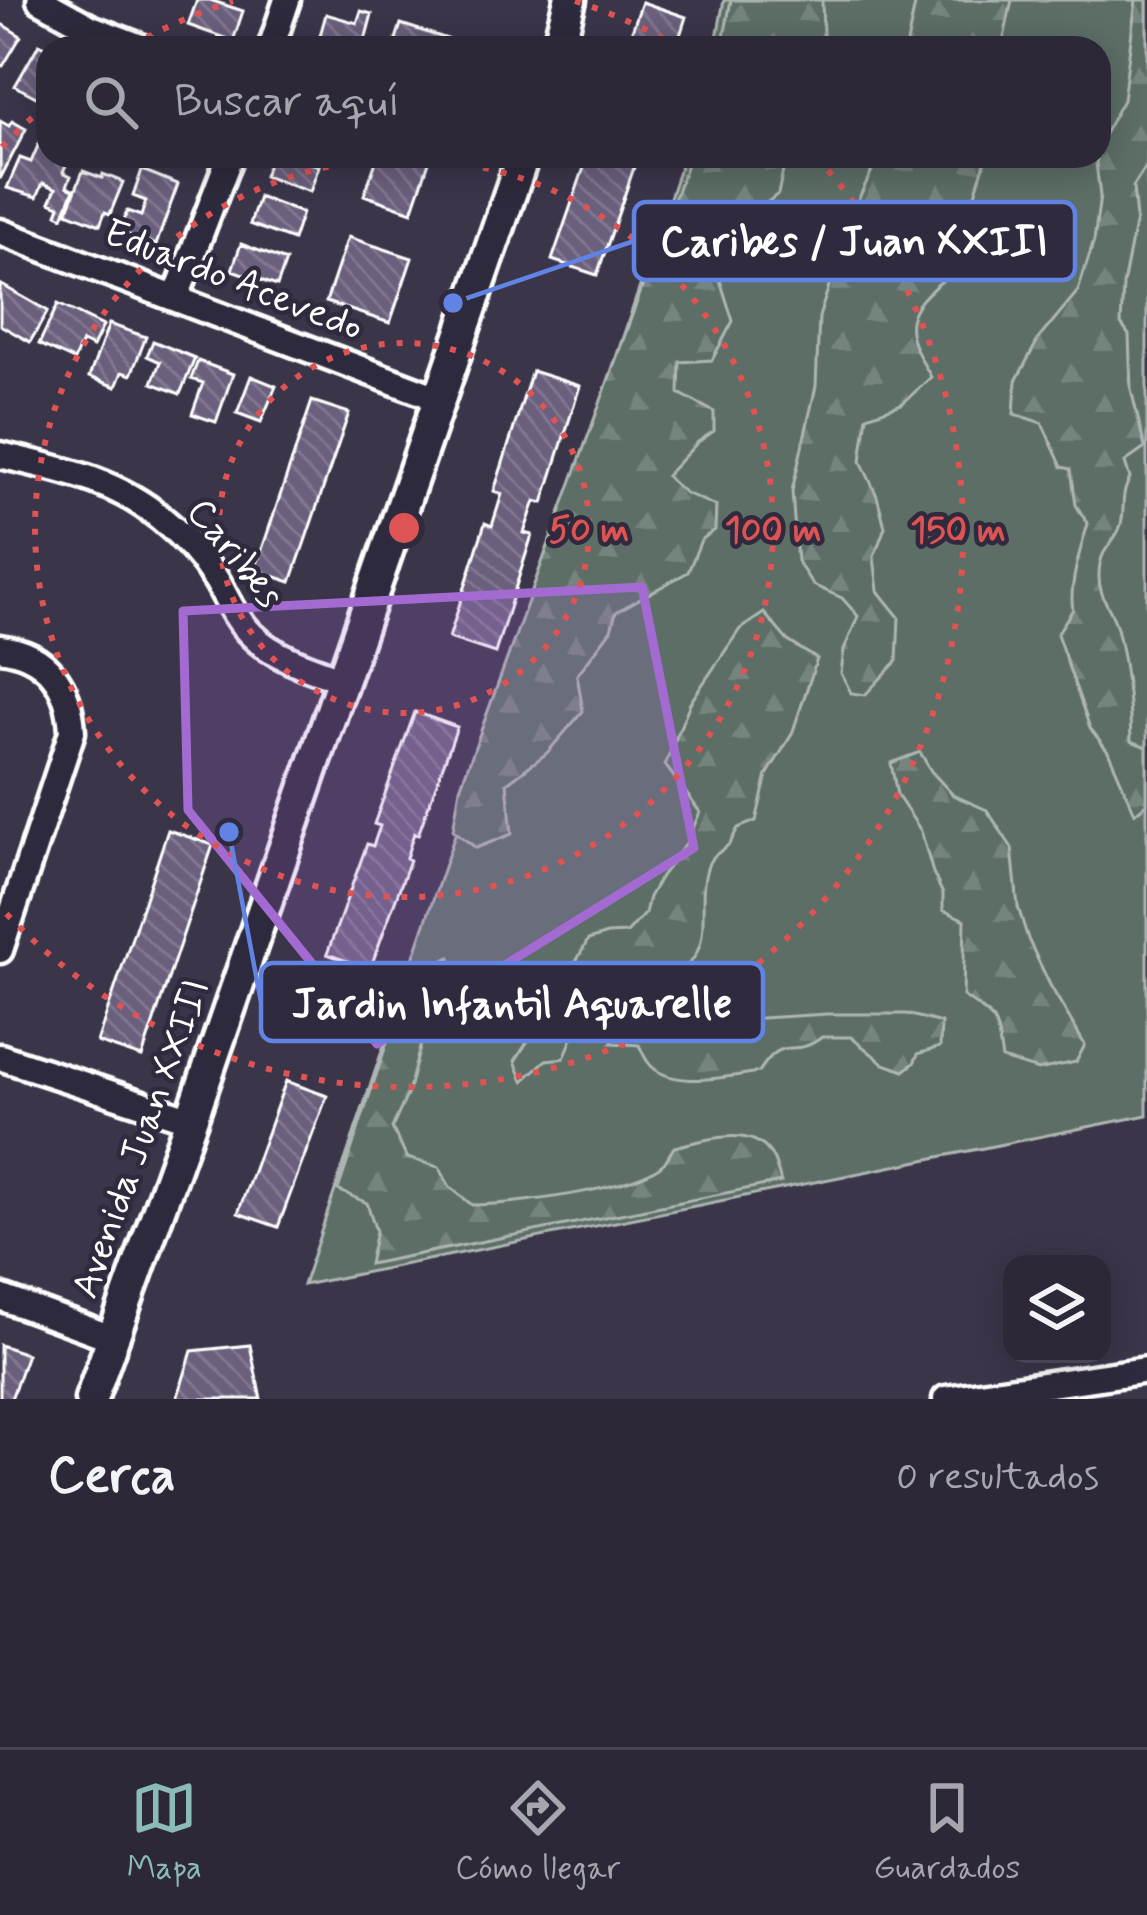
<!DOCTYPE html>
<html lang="es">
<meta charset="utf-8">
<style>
body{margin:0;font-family:Mynerve,sans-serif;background:#383443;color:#f1f3f6}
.controls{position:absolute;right:36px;bottom:36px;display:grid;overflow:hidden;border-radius:24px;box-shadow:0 6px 30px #0003}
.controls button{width:108px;height:108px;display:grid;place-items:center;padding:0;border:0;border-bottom:3px solid #484453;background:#2c2838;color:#f1f3f6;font:60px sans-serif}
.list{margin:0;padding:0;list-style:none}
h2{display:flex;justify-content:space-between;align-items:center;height:156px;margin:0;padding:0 48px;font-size:51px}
h2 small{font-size:39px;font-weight:400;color:#a6a6ae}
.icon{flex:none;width:66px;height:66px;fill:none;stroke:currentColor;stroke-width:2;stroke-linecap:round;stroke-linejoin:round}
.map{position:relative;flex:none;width:1147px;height:1399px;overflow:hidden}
.search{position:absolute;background:#2c2838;box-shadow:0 6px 30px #0003;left:36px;right:36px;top:36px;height:132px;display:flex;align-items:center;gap:30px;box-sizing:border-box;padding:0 42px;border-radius:36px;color:#a6a6ae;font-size:45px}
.sheet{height:348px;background:#2c2838}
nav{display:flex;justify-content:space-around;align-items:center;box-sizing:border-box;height:168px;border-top:3px solid #484453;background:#2c2838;font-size:33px;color:#a6a6ae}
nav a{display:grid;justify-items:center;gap:6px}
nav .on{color:#8bbbb9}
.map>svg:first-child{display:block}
.green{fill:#5c6e66;stroke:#aeb6b2;stroke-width:3}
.forest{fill:url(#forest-firs);stroke:#aeb6b2;stroke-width:3}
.building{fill:url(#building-back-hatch);stroke:#fff;stroke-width:3}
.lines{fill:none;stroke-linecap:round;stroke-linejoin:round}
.minor-casing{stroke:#fff;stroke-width:33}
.major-casing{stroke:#fff;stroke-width:39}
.minor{stroke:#2f2a3d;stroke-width:24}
.major{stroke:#2f2a3d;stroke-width:30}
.marked{fill:#a36bd2;fill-opacity:0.2;stroke:#a36bd2;stroke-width:9;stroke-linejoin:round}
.ring{fill:none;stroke:#de5353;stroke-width:6;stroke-dasharray:6 12}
.labels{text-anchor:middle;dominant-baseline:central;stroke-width:9;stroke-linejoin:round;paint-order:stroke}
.street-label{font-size:39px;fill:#fff;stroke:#2f2a3d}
.centre{fill:#de5353;stroke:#2f2a3d;stroke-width:6}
.ring-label{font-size:36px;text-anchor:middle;font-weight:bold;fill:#de5353;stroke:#2f2a3d;stroke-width:9;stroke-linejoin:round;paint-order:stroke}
.leader{fill:none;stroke:#6183e4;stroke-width:4.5}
.callout-dot{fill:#6183e4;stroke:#2f2a3d;stroke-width:4.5}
.callout{fill:#2f2a3d;stroke:#6183e4;stroke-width:4.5}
.callout-label{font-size:42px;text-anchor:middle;font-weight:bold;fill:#fff}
</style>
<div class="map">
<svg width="1147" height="1399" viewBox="0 0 1147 1399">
<defs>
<pattern id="forest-firs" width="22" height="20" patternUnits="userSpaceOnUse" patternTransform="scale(3)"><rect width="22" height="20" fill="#5c6e66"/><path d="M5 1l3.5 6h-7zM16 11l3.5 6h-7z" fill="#74847d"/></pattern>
<pattern id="building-back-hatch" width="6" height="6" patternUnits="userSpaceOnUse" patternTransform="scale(3)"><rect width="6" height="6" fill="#6b5f7c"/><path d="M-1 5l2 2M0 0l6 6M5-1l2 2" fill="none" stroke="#817790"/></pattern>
</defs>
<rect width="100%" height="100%" fill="#3b354a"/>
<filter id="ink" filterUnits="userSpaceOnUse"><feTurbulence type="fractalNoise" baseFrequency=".00833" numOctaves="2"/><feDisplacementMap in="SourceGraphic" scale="24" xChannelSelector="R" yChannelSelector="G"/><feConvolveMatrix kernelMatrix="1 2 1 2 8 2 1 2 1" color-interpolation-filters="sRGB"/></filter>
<g filter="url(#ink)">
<!-- green -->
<path class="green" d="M 724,0 L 1147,0 L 1147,1115 L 303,1285 L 684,156 L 1099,156 L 1099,48 L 715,48 Z"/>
<!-- forest -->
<path class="forest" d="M 731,0 L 822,0 L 823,35 L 816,48 L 722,48 Z
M 916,0 L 1012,0 L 1003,43 L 998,48 L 906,48 Z
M 1136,0 L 1147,0 L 1147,165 L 1133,187 L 1136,219 L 1123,285 L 1121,324 L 1129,335 L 1131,389 L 1145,448 L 1125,462 L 1130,478 C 1119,500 1126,504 1121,524 C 1117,543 1099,546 1099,575 C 1098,596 1112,609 1117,628 C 1126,665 1130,703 1131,741 L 1147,747 L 1147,804 L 1135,813 L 1108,751 L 1090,728 L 1057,634 L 1073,609 C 1068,588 1081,546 1088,524 L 1076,505 L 1071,469 L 1062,467 L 1042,423 L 1014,414 L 1016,381 L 1039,338 L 1078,291 L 1094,241 L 1100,196 L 1096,163 L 1105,132 L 1123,100 Z
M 690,156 L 786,156 L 778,194 L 746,219 L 727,250 L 698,256 L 699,277 L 720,280 L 733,321 L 712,360 L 680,362 L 679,393 L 714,412 L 714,431 L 698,442 L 666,476 L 685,493 L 716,506 L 715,530 L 701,540 L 688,572 L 616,612 L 611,630 L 577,675 L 583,711 L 547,753 L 507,783 L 512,834 L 476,848 L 453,830 L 460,788 Z
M 879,156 L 987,156 L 964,229 L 942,253 L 942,281 C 899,315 905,333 931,377 L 902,404 L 867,416 L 861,461 L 877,496 L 885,527 L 874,557 L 878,591 L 899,617 L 897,661 L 865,695 L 851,693 L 841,673 L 844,650 L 858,616 L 842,598 L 813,585 L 797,561 L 792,491 L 816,386 L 819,317 L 855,206 Z
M 764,613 L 788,641 L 817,659 L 792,734 L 767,775 L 756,821 L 738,828 C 735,833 733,839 729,844 C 722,852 713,854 709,863 C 696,894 711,929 695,956 C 679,983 633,990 652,1030 L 671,1038 L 691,1037 L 726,1020 L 827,1014 L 907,1014 L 941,1023 L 940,1047 L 918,1054 L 914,1063 L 904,1071 L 884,1064 L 851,1037 L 822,1037 C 791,1061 785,1031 759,1072 C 729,1076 668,1091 648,1062 C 644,1057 642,1051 639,1045 L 611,1043 C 626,1019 636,1010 623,982 L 602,974 C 577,991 579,1000 575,1028 C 573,1038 568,1048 564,1058 L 546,1060 L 523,1081 L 515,1061 L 528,1041 L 540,995 L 567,978 L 588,940 L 607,934 L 627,933 L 645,913 L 649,897 L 661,876 L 687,842 L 700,812 L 665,765 L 690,703 L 740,629 Z
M 920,752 L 931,771 L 953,795 L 987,810 L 1012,848 L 1018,907 L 1028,939 L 1050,985 L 1085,1045 L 1076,1062 L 1038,1070 L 1002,1059 C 995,1017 1000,1022 963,996 L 965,920 L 943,910 L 943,894 L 933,873 L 921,831 L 897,795 L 891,763 Z
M 450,957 L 454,993 L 422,1040 L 408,1093 L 392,1128 L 407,1158 L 439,1167 L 450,1187 L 472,1205 C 511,1205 637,1190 664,1163 C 666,1161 672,1150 674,1147 C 703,1141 749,1124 770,1153 C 776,1161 778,1173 781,1182 L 369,1264 L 376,1231 L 367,1203 L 338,1190 L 408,979 Z"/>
<!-- building -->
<path class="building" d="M 197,0 L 210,0 L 243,11 L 233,41 L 188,25 Z
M 642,2 L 686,17 L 676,48 L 626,48 Z
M 361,11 L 372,14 L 363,48 L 317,46 L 326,14 L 357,23 Z
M 0,23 L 21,36 L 3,66 L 0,65 Z
M 401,24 L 475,48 L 393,48 Z
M 39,44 L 48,49 L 48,91 L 42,100 L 15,86 Z
M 0,121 L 9,126 L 12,121 L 26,129 L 0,179 Z
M 46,127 L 48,128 L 48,156 L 70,156 L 63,172 L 71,176 L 67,186 L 74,189 L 63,217 L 57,214 L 60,206 L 50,202 L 56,188 L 43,183 L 37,197 L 7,188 L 20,158 L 31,162 Z
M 271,156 L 291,156 L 319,166 L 310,192 L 264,176 Z
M 378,156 L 431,156 L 412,212 L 364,195 Z
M 588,156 L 638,156 L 597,275 L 552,260 Z
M 142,170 L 178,184 L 156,245 L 120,232 L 127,211 L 141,216 L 146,201 L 133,196 Z
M 83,171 L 102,178 L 103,174 L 123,182 L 110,214 L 105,212 L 100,225 L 67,212 Z
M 259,197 L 302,213 L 293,240 L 250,224 Z
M 348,237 L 412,258 L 390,323 L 326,302 Z
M 241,244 L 286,261 L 277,286 L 232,270 Z
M 0,284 L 48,311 L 30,342 L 0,325 Z
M 58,304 L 103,326 L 93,347 L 82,342 L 74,360 L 39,344 Z
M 109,324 L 146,337 L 131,375 L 122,372 L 116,387 L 89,377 Z
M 153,341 L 195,358 L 180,394 L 152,383 L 160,362 L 147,356 Z
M 198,361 L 233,374 L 216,422 L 192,414 L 203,383 L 191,379 Z
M 532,371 L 580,386 L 543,503 L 535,501 L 524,533 L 532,535 L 495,653 L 449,638 L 485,523 L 492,526 L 502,494 L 494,491 Z
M 251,376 L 276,386 L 261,422 L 237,413 Z
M 312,401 L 349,413 L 291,582 L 255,570 Z
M 415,712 L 457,727 L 418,835 L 414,833 L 406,858 L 410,860 L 370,969 L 327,954 L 367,844 L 373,846 L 380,826 L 374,824 Z
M 168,830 L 213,845 L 142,1057 L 97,1042 Z
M 286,1081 L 327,1096 L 278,1227 L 238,1213 Z
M 0,1345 L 27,1354 L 11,1399 L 0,1399 Z
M 250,1345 L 261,1399 L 177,1399 L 192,1351 Z"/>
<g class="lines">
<!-- minor casing -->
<g class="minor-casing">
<path id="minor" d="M 40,0 L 91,28 L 143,48
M 271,48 L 287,0
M 0,232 L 440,399
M 176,297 L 230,156
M 0,455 C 58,469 115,479 162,519 C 184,537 202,557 217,581 C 228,600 236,620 252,635 C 275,658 313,669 343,680
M 0,648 C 48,654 70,687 72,732 L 0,950
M 0,1057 L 191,1120
M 0,1297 L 112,1338
M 946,1399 L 1147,1370"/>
</g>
<!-- major casing -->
<g class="major-casing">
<path id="major" d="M 558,48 L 570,0
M 91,1399 L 191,1120 L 523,156"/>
</g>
<!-- minor -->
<use href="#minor" class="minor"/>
<!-- major -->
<use href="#major" class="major"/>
</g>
</g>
<!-- marked area -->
<path class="marked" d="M 642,587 L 694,848 L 377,1044 L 188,810 L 183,611 Z"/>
<!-- distance rings -->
<g class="ring">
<circle cx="404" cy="528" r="185"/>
<circle cx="404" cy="528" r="369"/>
<path d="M2 147A554 554 0 0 1 48 104M131 46A554 554 0 0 1 233 1M575 1A554 554 0 0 1 677 46M816 157A554 554 0 0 1 2 909"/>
</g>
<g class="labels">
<!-- street labels -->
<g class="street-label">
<text transform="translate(233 281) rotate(21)">Eduardo Acevedo</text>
<text transform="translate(234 554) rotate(51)">Caribes</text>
<text transform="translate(142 1139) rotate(-70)">Avenida Juan XXIII</text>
</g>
</g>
<circle cx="404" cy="528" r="18" class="centre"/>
<g class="ring-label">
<text x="589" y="541">50 m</text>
<text x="773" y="541">100 m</text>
<text x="958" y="541">150 m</text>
</g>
<!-- callouts -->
<path class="leader" d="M453 303L634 241M229 832L261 1002"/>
<g class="callout-dot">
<circle cx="453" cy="303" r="12"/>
<circle cx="229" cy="832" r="12"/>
</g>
<g class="callout">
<rect x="634" y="202" width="441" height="78" rx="12"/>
<rect x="261" y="963" width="502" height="78" rx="12"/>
</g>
<g class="callout-label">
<text x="854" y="255">Caribes / Juan XXIII</text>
<text x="512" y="1017">Jardin Infantil Aquarelle</text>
</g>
</svg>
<div class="controls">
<button><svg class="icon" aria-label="layers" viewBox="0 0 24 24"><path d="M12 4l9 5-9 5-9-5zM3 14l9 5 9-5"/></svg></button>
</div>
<div class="search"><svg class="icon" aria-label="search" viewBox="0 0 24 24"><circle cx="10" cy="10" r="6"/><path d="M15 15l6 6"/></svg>Buscar aquí</div>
</div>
<section class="sheet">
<h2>Cerca<small>0 resultados</small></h2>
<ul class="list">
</ul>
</section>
<nav>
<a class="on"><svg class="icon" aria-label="map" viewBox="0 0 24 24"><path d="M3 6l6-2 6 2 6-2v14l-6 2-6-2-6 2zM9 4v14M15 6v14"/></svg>Mapa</a>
<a><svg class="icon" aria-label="directions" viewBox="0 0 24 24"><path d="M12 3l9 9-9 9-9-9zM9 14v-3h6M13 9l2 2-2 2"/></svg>Cómo llegar</a>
<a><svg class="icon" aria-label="saved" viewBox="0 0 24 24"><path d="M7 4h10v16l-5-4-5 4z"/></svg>Guardados</a>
</nav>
